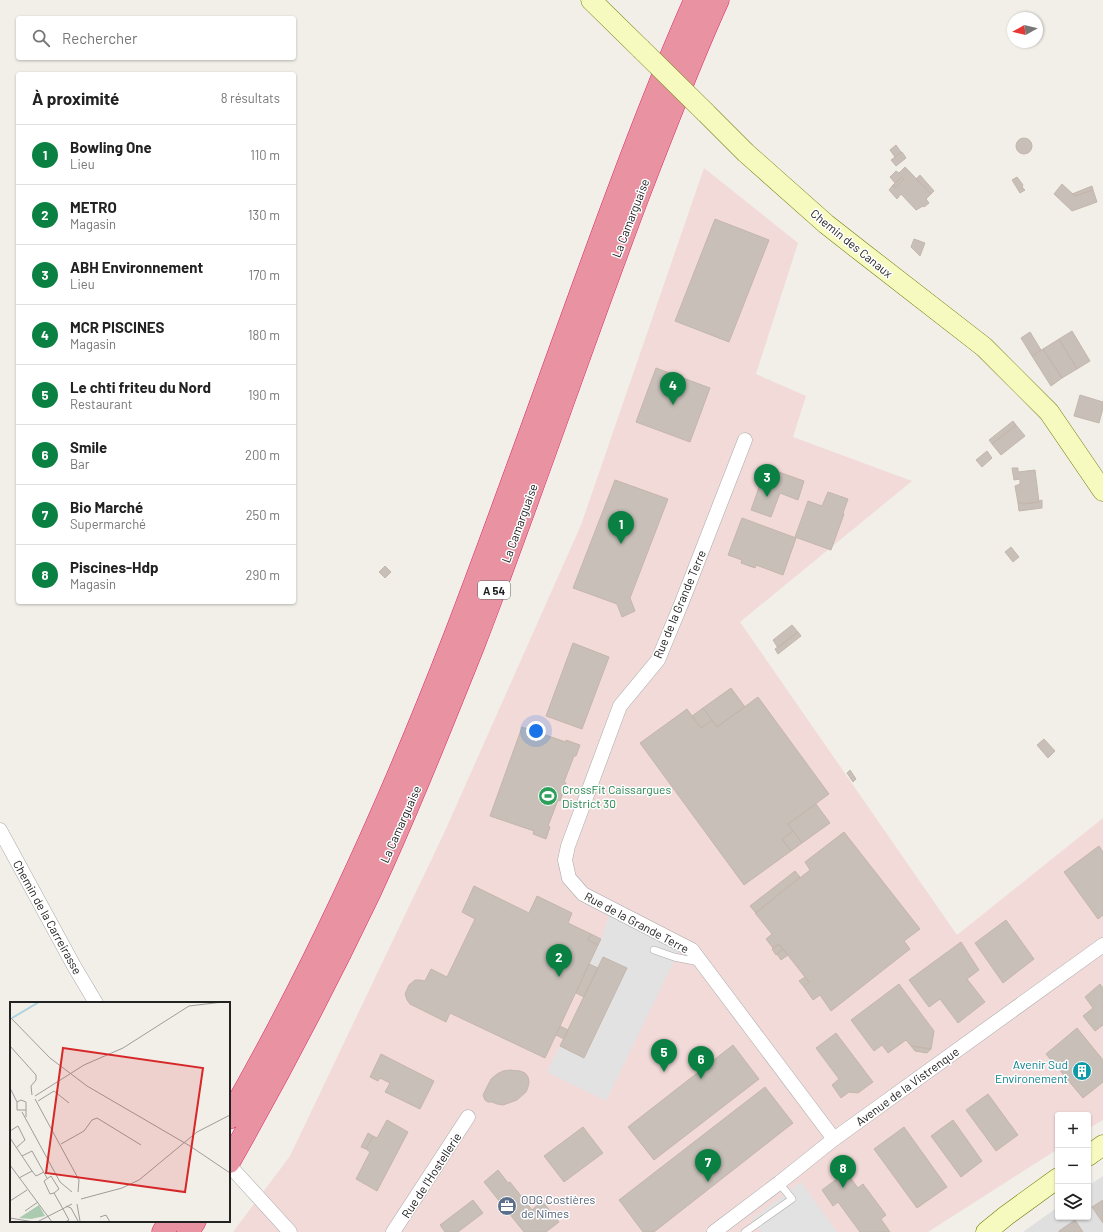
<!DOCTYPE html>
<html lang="fr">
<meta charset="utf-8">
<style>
body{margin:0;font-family:Barlow,sans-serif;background:#f6f6f6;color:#222}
.controls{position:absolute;right:12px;bottom:12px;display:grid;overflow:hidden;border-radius:4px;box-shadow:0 1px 3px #0004}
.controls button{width:36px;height:36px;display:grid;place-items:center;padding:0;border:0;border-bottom:1px solid #e0e0e0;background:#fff;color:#222;font:20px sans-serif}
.compass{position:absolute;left:1007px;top:12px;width:36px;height:36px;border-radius:50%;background:#fff;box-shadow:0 1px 3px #0004;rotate:262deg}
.you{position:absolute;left:536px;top:731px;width:14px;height:14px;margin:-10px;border:3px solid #fff;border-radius:50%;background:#1a73e8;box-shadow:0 0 0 6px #1a73e833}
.badge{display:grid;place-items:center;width:26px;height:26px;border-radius:50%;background:#0b8043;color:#fff;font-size:13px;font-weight:700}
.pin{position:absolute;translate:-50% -33px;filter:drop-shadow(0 1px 2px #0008)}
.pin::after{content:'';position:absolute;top:21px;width:14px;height:12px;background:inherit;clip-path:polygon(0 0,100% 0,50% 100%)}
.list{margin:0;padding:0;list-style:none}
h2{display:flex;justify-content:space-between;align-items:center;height:52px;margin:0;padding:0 16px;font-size:17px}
h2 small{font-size:13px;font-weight:400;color:#767676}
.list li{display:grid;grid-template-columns:26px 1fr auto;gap:12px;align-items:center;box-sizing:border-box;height:60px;padding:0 16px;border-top:1px solid #e0e0e0}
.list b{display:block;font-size:15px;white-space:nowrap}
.list p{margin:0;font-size:13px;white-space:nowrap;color:#767676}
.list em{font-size:13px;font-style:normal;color:#767676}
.icon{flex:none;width:22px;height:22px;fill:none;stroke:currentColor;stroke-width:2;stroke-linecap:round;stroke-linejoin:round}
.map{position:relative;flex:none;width:1103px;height:1232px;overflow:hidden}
.search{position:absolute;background:#fff;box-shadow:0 1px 3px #0004;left:16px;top:16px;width:280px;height:44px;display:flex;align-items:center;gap:10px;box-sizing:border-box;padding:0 14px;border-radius:4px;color:#767676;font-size:15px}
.panel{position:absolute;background:#fff;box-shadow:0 1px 3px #0004;left:16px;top:72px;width:280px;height:532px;border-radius:4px}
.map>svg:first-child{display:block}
.residential{fill:#e0dfdf}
.commercial{fill:#f2dad9}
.parking{fill:#e2e2e2}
.building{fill:#c7bfb8;stroke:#c4b6ab}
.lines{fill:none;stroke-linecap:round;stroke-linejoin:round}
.lane-casing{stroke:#a9a9a9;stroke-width:8}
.street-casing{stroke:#a9a9a9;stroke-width:15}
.secondary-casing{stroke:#707d05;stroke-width:21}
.highway-casing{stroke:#dc2a67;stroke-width:23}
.lane{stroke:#fff;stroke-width:7}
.street{stroke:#fff;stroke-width:14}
.secondary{stroke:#f7fabf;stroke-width:20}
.highway{stroke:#e892a2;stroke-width:22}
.secondary-bridge-casing{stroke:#707d05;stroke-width:21;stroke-linecap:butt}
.secondary-bridge{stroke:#f7fabf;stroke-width:20}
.labels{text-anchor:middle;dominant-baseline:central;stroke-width:3;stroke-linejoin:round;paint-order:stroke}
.shield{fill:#fff;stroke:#646464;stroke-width:1}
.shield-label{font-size:11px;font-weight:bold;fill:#222}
.street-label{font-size:12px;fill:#222;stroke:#fff}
.leisure-label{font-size:12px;fill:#27864d;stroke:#fff;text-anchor:start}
.culture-label{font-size:12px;fill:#0d838f;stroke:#fff;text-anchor:end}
.service-label{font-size:12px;fill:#4e5e75;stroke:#fff;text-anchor:start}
.inset-river{fill:none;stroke:#aad3df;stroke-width:2}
.inset-road{fill:none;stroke:#9f9d99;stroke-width:1}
.view{fill:#d62828;fill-opacity:0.15;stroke:#d62828;stroke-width:2}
.inset-edge{fill:none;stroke:#222;stroke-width:2}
</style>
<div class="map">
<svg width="1103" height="1232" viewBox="0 0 1103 1232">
<rect width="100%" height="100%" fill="#f2efe9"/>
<!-- residential -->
<path class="residential" d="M 1103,1176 L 1103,1232 L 1023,1232 L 1058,1207 L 1058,1217 L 1088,1217 L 1088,1186 Z"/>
<!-- commercial -->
<path class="commercial" d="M 704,168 L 798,243 L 756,374 L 806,396 L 793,437 L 912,481 L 740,622 L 957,935 L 1103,818 L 1103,1120 L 1088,1129 L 1088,1115 L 1058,1115 L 1058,1149 L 928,1232 L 233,1232 L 290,1156 L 445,831 L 581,525 Z"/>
<!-- parking -->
<path class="parking" d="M 609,916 L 680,949 L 606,1101 L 547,1072 L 598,968 L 589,964 L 601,939 Z
M 801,1182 L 837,1232 L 762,1232 L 752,1219 Z"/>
<!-- building -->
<path class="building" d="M1016 146a8 8 0 1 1 16 0a8 8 0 1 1-16 0Z
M 896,145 L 901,152 L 895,157 L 890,150 Z
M 902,152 L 906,158 L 896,166 L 891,160 Z
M 905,167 L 931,194 L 926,199 L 929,203 L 924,207 L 923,206 L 916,210 L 901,194 L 897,199 L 889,190 L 893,185 L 895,188 L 904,179 L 902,177 L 895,183 L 890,177 L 896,171 L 899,173 Z
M 920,175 L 934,191 L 931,194 L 916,179 Z
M 902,177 L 904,179 L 895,188 L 893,185 Z
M 1017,177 L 1023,185 L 1022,187 L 1025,190 L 1020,193 L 1012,180 Z
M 1062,184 L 1075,196 L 1093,190 L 1097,202 L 1072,211 L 1054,194 Z
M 1092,186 L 1093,190 L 1075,196 L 1072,194 Z
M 715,219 L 769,240 L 729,342 L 675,321 Z
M 914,239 L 925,243 L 920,256 L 911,247 Z
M 1072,331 L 1090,361 L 1077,369 L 1059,339 Z
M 1030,332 L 1041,350 L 1032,356 L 1021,338 Z
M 1059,339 L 1077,369 L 1062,378 L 1043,349 Z
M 1043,349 L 1062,378 L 1051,386 L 1032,356 Z
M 656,368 L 710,388 L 690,442 L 636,422 Z
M 1080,395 L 1103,402 L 1103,408 L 1099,423 L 1074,416 Z
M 1013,421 L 1016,425 L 992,444 L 989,440 Z
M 1016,425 L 1025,436 L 1001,455 L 992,444 Z
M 987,451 L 992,458 L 982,467 L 976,460 Z
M 1012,468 L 1018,468 L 1018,472 L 1035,470 L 1039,502 L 1023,504 L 1023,503 L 1018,503 L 1015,486 L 1020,484 L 1020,479 L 1014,480 Z
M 776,471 L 804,481 L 798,500 L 780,493 L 771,517 L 751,510 L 763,476 Z
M 615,480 L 668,499 L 630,598 L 635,611 L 622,617 L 617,604 L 573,588 Z
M 828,492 L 848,499 L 843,513 L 844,514 L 831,550 L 795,537 L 808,501 L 822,506 Z
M 1042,500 L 1042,508 L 1019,511 L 1018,503 L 1023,503 L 1023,504 L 1039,502 L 1039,501 Z
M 742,518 L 796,538 L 783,575 L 756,565 L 755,568 L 741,563 L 742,560 L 728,555 Z
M 1011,547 L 1019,557 L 1013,562 L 1005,552 Z
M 385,566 L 391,572 L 385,578 L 379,572 Z
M 792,625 L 798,632 L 778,648 L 773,640 Z
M 798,632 L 801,636 L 778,654 L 775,649 Z
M 573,643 L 609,657 L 582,729 L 546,716 Z
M 731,688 L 745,707 L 717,727 L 703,708 Z
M 758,697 L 829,794 L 788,824 L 793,831 L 782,839 L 791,851 L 744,885 L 640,743 L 687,709 L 701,728 L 712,720 L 717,727 Z
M 703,708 L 712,720 L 701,728 L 692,716 Z
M 522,727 L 566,742 L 566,740 L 580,745 L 576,756 L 574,756 L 564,782 L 566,783 L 560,801 L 558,800 L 548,826 L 550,827 L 546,839 L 533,834 L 534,831 L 490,816 Z
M 1044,739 L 1055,751 L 1048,758 L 1037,745 Z
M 850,770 L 856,779 L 853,782 L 847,773 Z
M 816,804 L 830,823 L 802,843 L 788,824 Z
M 793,831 L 802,843 L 791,851 L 782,839 Z
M 844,832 L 920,929 L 904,941 L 910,949 L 831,1011 L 820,995 L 813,1000 L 804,987 L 809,982 L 779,944 L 773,948 L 766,939 L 772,934 L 755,913 L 810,870 L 805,862 Z
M 1099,846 L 1103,852 L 1103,915 L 1098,919 L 1064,872 Z
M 795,871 L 800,877 L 756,913 L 750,906 Z
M 474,886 L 529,913 L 537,896 L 572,913 L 568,923 L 591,934 L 588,940 L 598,945 L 545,1058 L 450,1013 L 446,1022 L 410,1004 L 407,1000 L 405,994 L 409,985 L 415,980 L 420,980 L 425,981 L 431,969 L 447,977 L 475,919 L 462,912 Z
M 1006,920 L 1034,959 L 1003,983 L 975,943 Z
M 591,934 L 601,939 L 598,945 L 588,940 Z
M 961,942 L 979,970 L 967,979 L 985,1002 L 958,1023 L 940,999 L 929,1007 L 909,980 Z
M 779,944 L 783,949 L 776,955 L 772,949 Z
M 783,949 L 788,955 L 781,960 L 777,954 Z
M 603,957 L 627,968 L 584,1058 L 560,1046 Z
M 589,964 L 598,968 L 584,997 L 576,993 Z
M 805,977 L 809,982 L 804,987 L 799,981 Z
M 899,984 L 934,1031 L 931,1049 L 911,1046 L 906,1040 L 888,1053 L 882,1045 L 874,1051 L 851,1020 Z
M 1100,984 L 1103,988 L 1103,1025 L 1095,1031 L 1083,1016 L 1093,1008 L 1085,997 Z
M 560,1026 L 568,1030 L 564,1039 L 556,1035 Z
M 1077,1028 L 1103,1060 L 1103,1082 L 1083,1098 L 1046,1054 Z
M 836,1033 L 873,1082 L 858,1093 L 849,1092 L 841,1098 L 832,1085 L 839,1079 L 816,1048 Z
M 733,1045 L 759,1079 L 654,1160 L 628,1127 Z
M 911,1046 L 931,1049 L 927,1053 L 915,1051 Z
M 381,1054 L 434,1081 L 420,1109 L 385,1092 L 390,1083 L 380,1078 L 378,1081 L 370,1077 Z
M 510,1070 L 520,1071 L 525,1073 L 528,1077 L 529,1082 L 528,1087 L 526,1092 L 517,1100 L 503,1105 L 497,1104 L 492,1102 L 488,1102 L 485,1100 L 483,1095 L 491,1079 L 497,1074 L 503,1071 Z
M 765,1087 L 793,1123 L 654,1232 L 643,1232 L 619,1200 Z
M 988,1094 L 1018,1135 L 996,1151 L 966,1110 Z
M 387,1120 L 408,1132 L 377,1191 L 356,1179 L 370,1152 L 366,1149 L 373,1136 L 377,1138 Z
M 953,1120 L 982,1161 L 961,1177 L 931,1136 Z
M 583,1127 L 603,1153 L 564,1182 L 544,1156 Z
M 904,1127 L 947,1187 L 917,1208 L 874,1149 Z
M 368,1133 L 373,1136 L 366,1149 L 361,1147 Z
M 498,1170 L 508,1183 L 510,1182 L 532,1210 L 542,1201 L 559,1222 L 546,1232 L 524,1232 L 484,1182 Z
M 846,1172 L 858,1188 L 863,1184 L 886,1215 L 881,1219 L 890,1232 L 860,1232 L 838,1202 L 833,1206 L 822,1190 Z
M 473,1200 L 483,1213 L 458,1232 L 445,1232 L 440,1225 Z
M 1103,1200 L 1103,1223 L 1092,1207 Z
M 1075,1220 L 1083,1232 L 1059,1232 L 1059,1231 Z"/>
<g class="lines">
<!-- lane casing -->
<g class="lane-casing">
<path id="lane" d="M 654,950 L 674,957 L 699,962
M 745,1232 L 792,1199 L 779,1183"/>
</g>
<!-- street casing -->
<g class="street-casing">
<path id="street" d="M 745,440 L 682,602 L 658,660 L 620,706 L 568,846 L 565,860 L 569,878 L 583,894 L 692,950 L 834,1139
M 0,830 L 74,966 L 96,1003
M 229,1165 L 290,1232
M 393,1232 L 468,1117
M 714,1232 L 779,1183 L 834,1139 L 1103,945"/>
</g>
<!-- secondary casing -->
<g class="secondary-casing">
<path id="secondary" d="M 591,0 L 641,49
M 705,112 L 746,153 L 826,224 L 863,253 L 984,347 L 1049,412 L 1103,491
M 1088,1156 L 1103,1145
M 986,1232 L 1007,1215 L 1058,1178"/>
</g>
<!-- highway casing -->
<g class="highway-casing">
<path id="highway" d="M 229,1118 C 317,965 390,803 454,638 C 499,521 541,402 584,284 C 619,188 654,93 695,0
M 229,1162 C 279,1074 326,984 370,892 C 407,812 440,729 473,647 C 531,497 582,344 639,194 C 664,129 689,64 718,0
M 163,1232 L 170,1221
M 188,1232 L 195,1221"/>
</g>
<!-- lane -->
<use href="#lane" class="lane"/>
<!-- street -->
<use href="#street" class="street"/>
<!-- secondary -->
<use href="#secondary" class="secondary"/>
<!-- highway -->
<use href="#highway" class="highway"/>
<!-- secondary-bridge casing -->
<g class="secondary-bridge-casing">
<path id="secondary-bridge" d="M 641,49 L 705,112"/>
</g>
<!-- secondary-bridge -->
<use href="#secondary-bridge" class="secondary-bridge"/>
</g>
<!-- icons -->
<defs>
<g id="stadium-disc" transform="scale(1)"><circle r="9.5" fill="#2e9e5b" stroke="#fff"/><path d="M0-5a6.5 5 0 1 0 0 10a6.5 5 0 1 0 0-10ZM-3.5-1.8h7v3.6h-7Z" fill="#fff"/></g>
<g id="building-disc" transform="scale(1)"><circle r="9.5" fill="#0f9aa8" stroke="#fff"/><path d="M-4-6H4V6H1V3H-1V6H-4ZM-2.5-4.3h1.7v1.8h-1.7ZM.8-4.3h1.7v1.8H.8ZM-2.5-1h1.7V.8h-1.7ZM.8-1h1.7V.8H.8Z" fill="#fff"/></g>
<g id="office-disc" transform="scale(1)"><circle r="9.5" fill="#5c6f8a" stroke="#fff"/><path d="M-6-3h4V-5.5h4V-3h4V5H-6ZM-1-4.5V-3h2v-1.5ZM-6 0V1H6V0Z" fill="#fff"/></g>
</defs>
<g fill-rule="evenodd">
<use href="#stadium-disc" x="548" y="796"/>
<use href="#building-disc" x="1082" y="1071"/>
<use href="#office-disc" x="507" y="1206"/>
</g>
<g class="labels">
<!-- shield labels -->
<rect class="shield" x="478" y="581" width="32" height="18" rx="3"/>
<g class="shield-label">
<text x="494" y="590">A 54</text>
</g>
<!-- street labels -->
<g class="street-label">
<text transform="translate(630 218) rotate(-69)">La Camarguaise</text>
<text transform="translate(852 243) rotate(39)">Chemin des Canaux</text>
<text transform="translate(519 523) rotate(-70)">La Camarguaise</text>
<text transform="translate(679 604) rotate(-67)">Rue de la Grande Terre</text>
<text transform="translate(400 824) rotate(-66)">La Camarguaise</text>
<text transform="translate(48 917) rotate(61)">Chemin de la Carreirasse</text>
<text transform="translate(637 922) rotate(28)">Rue de la Grande Terre</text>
<text transform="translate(907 1086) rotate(-36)">Avenue de la Vistrenque</text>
<text transform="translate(431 1175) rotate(-57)">Rue de l'Hostellerie</text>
</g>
<!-- leisure labels -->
<g class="leisure-label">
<text x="562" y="789">CrossFit Caissargues<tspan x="562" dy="14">District 30</tspan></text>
</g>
<!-- culture labels -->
<g class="culture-label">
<text x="1068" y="1064">Avenir Sud<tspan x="1068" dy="14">Environement</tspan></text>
</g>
<!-- service labels -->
<g class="service-label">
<text x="521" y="1199">ODG Costières<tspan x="521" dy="14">de Nîmes</tspan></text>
</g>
</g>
<!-- overview -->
<g transform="translate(10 1002)">
<rect width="220" height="220" fill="#f2efe9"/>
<path d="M 29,203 L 35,214 L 21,217 L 9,216 Z" fill="#aacbaf"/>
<path class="inset-river" d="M 2,16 L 29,0"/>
<path class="inset-road" d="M 0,15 L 40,56 L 77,84 L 180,144 L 220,171M 0,44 L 26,73 L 26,78 L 21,84 L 22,93M 0,86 L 7,100M 25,94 L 74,63 L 113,46 L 179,4 L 213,0M 25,97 L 69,178 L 68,190M 28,99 L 44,89 L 59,101M 16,108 L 7,108 L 7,100 L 11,98 L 16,100 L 16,115M 12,110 L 50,180 L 62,190M 0,129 L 8,124 L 15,138 L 6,146M 0,136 L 12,154M 51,142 L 74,129 L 82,118 L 87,116 L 131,143M 0,163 L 42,220M 22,169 L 26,174 L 34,170M 9,176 L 22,169 L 12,154 L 22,149 L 37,176M 44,191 L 49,187 L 41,174 L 34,179 L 40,192 L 44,191 L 53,207 L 59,218 L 55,220M 71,197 L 112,186 L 129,178 L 187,130 L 220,113M 0,199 L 17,188M 67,202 L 70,219M 56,204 L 61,206 L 68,219M 15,209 L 28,200M 90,215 L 96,213 L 100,220M 0,216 L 24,220M 27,220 L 62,202"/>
<path class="view" d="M 53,46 L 193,66 L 175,190 L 36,171 Z"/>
<rect width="220" height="220" class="inset-edge"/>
</g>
</svg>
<div class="controls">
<button>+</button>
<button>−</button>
<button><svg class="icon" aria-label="layers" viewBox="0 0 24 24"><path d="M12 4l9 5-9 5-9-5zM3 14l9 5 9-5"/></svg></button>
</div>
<svg class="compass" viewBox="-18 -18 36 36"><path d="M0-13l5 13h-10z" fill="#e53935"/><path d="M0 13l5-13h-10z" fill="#767676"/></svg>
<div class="you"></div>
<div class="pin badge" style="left:621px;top:544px">1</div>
<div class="pin badge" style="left:559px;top:977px">2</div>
<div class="pin badge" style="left:767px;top:497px">3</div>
<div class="pin badge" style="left:673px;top:405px">4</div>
<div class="pin badge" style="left:664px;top:1072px">5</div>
<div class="pin badge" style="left:701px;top:1079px">6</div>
<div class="pin badge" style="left:708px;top:1182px">7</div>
<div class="pin badge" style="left:843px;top:1188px">8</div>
<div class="search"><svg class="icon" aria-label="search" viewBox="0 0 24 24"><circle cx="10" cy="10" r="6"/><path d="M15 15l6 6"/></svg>Rechercher</div>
<section class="panel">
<h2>À proximité<small>8 résultats</small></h2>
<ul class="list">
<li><span class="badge">1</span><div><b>Bowling One</b><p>Lieu</p></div><em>110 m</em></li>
<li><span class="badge">2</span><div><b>METRO</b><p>Magasin</p></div><em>130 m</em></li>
<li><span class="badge">3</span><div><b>ABH Environnement</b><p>Lieu</p></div><em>170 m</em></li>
<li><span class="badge">4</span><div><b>MCR PISCINES</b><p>Magasin</p></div><em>180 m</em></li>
<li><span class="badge">5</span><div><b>Le chti friteu du Nord</b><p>Restaurant</p></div><em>190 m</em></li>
<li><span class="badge">6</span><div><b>Smile</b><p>Bar</p></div><em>200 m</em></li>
<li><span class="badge">7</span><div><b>Bio Marché</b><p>Supermarché</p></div><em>250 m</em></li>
<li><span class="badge">8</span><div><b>Piscines-Hdp</b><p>Magasin</p></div><em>290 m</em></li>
</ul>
</section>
</div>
